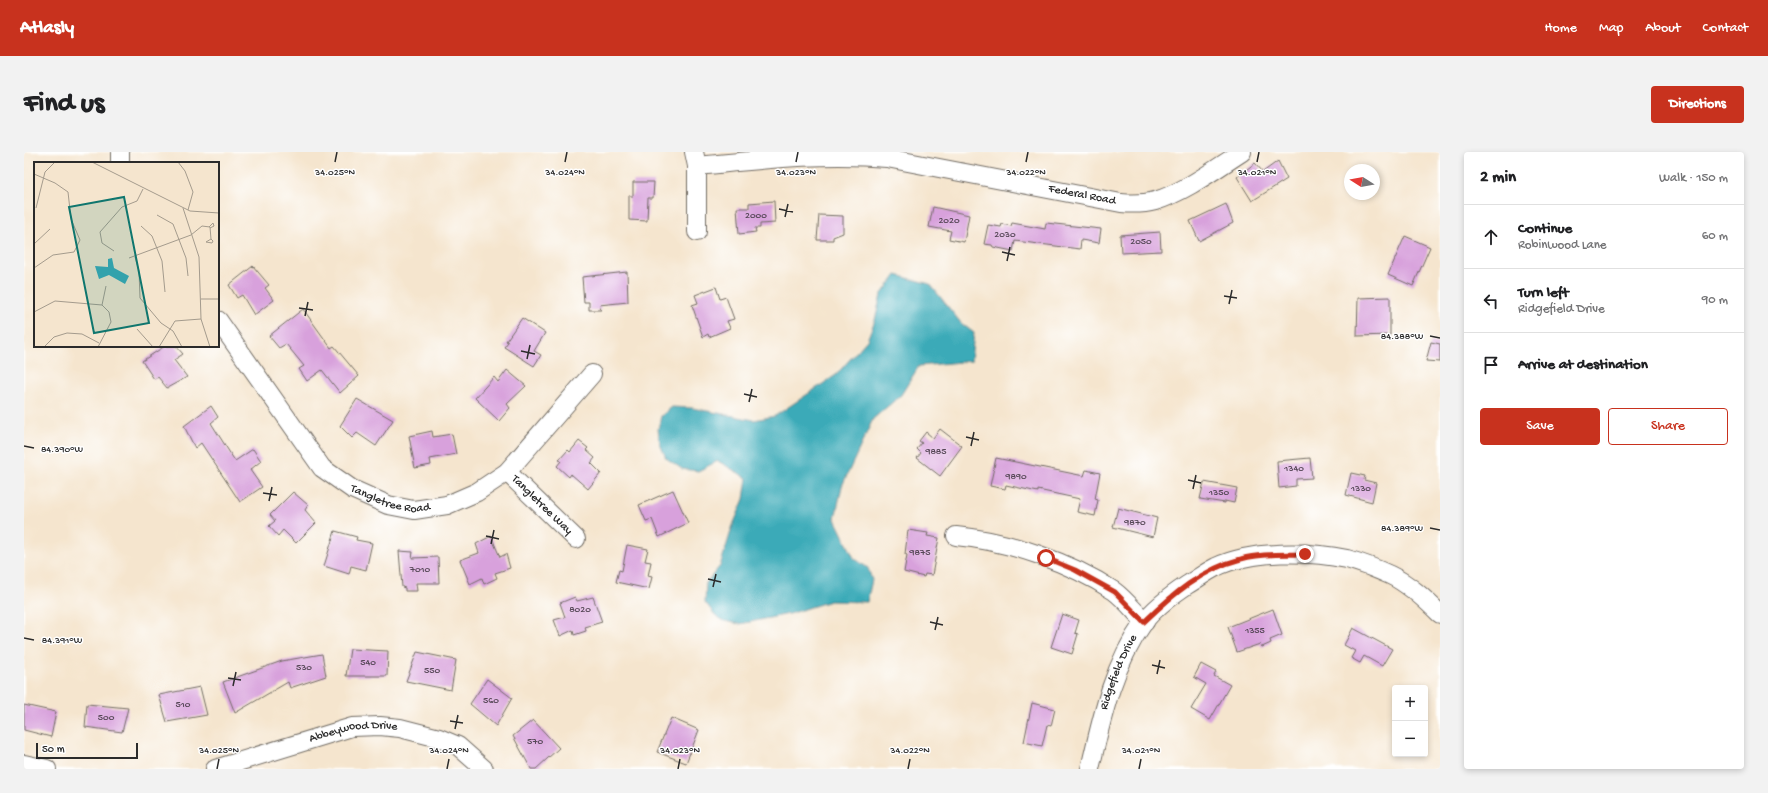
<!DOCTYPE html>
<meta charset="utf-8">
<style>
body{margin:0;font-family:"Gochi Hand",sans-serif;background:#f2f2f2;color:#202124}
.controls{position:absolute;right:12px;bottom:12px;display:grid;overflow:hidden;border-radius:4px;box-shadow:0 2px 6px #0003}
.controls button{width:36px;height:36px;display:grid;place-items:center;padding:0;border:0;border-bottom:1px solid #e0e0e0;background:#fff;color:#202124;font:20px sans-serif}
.compass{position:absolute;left:1320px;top:12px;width:36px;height:36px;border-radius:50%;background:#fff;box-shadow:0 2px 6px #0003;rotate:281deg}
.scale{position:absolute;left:12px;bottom:10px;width:102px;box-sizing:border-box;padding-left:4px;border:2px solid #2b2b2b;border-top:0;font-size:11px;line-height:14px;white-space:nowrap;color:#2b2b2b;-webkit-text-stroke:3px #fff;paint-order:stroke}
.stop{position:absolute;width:12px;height:12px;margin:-9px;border:3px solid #c8321e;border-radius:50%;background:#fff}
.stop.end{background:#c8321e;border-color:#fff;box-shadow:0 1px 4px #0008}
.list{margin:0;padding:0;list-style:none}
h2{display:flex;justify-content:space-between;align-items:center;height:52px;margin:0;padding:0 16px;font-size:17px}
h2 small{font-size:13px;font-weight:400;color:#757577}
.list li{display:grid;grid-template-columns:26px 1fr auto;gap:12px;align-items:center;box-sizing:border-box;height:64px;padding:0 16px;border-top:1px solid #e0e0e0}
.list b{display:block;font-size:15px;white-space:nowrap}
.list p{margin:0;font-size:13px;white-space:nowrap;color:#757577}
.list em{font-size:13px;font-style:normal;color:#757577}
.actions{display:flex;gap:8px;padding:12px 16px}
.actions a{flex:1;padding:9px 0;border:1px solid #c8321e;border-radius:4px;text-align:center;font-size:14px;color:#c8321e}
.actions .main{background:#c8321e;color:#fff}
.icon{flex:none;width:22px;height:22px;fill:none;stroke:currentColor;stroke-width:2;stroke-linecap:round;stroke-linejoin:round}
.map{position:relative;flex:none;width:1416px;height:617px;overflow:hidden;border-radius:4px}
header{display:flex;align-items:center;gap:24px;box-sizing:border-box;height:56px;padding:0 20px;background:#c8321e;color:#fff}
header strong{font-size:19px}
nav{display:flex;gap:22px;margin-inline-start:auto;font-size:14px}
.intro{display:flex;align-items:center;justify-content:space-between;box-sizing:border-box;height:96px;padding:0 24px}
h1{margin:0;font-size:28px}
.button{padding:10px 18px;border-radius:4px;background:#c8321e;color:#fff;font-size:14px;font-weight:700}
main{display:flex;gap:24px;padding:0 24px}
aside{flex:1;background:#fff;border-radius:4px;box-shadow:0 2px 6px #0003}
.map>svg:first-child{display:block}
.water{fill:#3aaab8;stroke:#326a72}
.building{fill:#d8a1dc}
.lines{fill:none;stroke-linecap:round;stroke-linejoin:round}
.minor-casing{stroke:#726c64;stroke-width:20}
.minor{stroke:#fff;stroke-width:18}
.route{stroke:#c8321e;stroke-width:5}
.ticks{fill:none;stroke:#2b2b2b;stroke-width:1.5}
.labels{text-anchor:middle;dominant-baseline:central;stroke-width:3;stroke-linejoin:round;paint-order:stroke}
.number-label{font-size:10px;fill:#564857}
.street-label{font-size:12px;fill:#2b2b2b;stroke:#fff}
.inset-road{fill:none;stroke:#a49b8d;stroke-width:1}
.view{fill:#0f766e;fill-opacity:0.15;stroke:#0f766e;stroke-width:2}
.inset-edge{fill:none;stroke:#2b2b2b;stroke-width:2}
.ticks-label{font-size:10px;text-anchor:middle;fill:#2b2b2b;stroke:#fff;stroke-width:3;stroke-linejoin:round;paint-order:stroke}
</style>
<header>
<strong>Atlasly</strong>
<nav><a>Home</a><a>Map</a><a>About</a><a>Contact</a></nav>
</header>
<div class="intro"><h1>Find us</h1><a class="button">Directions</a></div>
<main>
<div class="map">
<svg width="1416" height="617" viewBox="0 0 1416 617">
<rect width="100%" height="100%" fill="#fff"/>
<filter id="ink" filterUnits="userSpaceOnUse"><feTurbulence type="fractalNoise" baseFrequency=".025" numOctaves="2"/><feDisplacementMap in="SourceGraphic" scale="8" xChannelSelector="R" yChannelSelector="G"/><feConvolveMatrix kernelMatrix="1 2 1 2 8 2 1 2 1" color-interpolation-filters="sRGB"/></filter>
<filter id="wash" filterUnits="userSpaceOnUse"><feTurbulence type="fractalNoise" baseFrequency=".012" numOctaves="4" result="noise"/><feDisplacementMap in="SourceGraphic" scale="16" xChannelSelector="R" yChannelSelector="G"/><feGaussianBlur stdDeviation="0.9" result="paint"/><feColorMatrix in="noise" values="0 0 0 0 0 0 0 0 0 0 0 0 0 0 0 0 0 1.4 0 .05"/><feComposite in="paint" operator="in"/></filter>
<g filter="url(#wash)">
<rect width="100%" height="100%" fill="#f5e5ce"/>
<!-- water -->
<path class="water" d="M 872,123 L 906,132 L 937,171 L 950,181 L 947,209 L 895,214 L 877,243 L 849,267 L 818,334 L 811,367 L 830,406 L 844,416 L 848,428 L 843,450 L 806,449 L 765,462 L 716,472 L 700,469 L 691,463 L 681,450 L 682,431 L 696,414 L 709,373 L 720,347 L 723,326 L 694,309 L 674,319 L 658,317 L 642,306 L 636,292 L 634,277 L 637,264 L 648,255 L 668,256 L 730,268 L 751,264 L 812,223 L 843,188 L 851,168 L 857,143 Z"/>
<g id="blocks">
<!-- building -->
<path class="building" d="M 1254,9 L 1263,27 L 1228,49 L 1213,25 L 1231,11 L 1239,20 Z
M 609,30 L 630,30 L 629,46 L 624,46 L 623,69 L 605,68 L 605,44 L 609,44 Z
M 750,49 L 751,71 L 736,72 L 736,76 L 731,76 L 732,80 L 715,82 L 713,56 L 725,56 L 725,51 Z
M 1202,52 L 1209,71 L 1175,89 L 1166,69 Z
M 909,55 L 945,63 L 940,90 L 925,87 L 927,79 L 905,75 Z
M 795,63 L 819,64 L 819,81 L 809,85 L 809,88 L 793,88 Z
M 988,71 L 1021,77 L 1022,71 L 1077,77 L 1075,91 L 1057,88 L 1056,97 L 991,89 L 989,99 L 969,95 L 968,93 L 960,92 L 964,73 L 977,75 L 978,72 L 987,74 Z
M 1136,80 L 1137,99 L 1097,101 L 1096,83 Z
M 1381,84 L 1406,95 L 1389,134 L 1364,123 Z
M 229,114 L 245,133 L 241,136 L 250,148 L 230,163 L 218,143 L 213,146 L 205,133 Z
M 603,120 L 604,150 L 575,153 L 577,158 L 565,158 L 565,150 L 560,150 L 558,125 Z
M 692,135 L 696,147 L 702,145 L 710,167 L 703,169 L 706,176 L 685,185 L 684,182 L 679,185 L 668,153 L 674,151 L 671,143 Z
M 1366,145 L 1366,183 L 1333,184 L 1334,146 Z
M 279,157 L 307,196 L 310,194 L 335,224 L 316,241 L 298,218 L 283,229 L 275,217 L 280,214 L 262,192 L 255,196 L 245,184 Z
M 498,166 L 521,181 L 510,199 L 517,203 L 510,214 L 480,195 L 484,190 L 482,189 Z
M 1407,190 L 1416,192 L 1416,210 L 1402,209 Z
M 141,194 L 152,194 L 159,202 L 150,208 L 163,225 L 143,236 L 134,225 L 130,227 L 118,209 Z
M 483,218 L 502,234 L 483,252 L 486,256 L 475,269 L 451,246 L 470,225 L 474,230 Z
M 333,247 L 369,268 L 352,294 L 333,281 L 328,286 L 316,274 Z
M 187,254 L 194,265 L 187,271 L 211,309 L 229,297 L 237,309 L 226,318 L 238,335 L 216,350 L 177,291 L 171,296 L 160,274 Z
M 916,277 L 938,294 L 916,324 L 893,306 L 897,301 L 893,297 L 898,291 L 895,289 L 902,280 L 909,286 Z
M 408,279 L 409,285 L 428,282 L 432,302 L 406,307 L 407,313 L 391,316 L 385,284 Z
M 555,289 L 564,296 L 562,298 L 571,306 L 567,311 L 577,321 L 564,337 L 547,322 L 545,325 L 533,314 L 537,309 L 535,308 L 544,298 L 546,300 Z
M 972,306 L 1060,324 L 1062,318 L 1076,321 L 1071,347 L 1074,348 L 1071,364 L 1053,360 L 1056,347 L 1014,338 L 1014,340 L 982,333 L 981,337 L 966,334 Z
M 1286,306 L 1288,326 L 1272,327 L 1272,334 L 1255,336 L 1253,309 Z
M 1327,321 L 1341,324 L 1340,328 L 1352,331 L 1348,350 L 1322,343 Z
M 1180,330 L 1213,336 L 1210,351 L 1201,349 L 1201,351 L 1176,347 Z
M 649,338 L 664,371 L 635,385 L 628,367 L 622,369 L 615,353 Z
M 269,340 L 284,353 L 281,358 L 292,371 L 272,391 L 259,378 L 254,384 L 245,374 L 251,369 L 246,363 Z
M 1094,356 L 1133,366 L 1129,385 L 1089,375 Z
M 884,378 L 904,381 L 903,384 L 915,386 L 908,423 L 901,422 L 900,425 L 880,420 L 883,403 L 881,402 Z
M 311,379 L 333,385 L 332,388 L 348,391 L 342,418 L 327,414 L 325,422 L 300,414 Z
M 467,384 L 476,405 L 482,402 L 486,416 L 471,421 L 473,426 L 460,432 L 458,426 L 446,432 L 436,408 L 455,401 L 452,392 Z
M 603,393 L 624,397 L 621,409 L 627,410 L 624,424 L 628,425 L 625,437 L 592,430 L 595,418 L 598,419 Z
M 375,399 L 389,400 L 388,406 L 414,405 L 415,431 L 392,431 L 393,439 L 381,439 L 381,436 L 378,435 Z
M 551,445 L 553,449 L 569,445 L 578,470 L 561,475 L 562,479 L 550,483 L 549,478 L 536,484 L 530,468 L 541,465 L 536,451 Z
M 1249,457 L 1258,483 L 1246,488 L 1247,491 L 1238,495 L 1236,492 L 1213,500 L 1204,475 Z
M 1038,462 L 1055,468 L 1051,481 L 1054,482 L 1048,502 L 1027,495 Z
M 1329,476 L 1368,497 L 1358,514 L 1340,504 L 1336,511 L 1327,506 L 1331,499 L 1320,493 Z
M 326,497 L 364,499 L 363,524 L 322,524 Z
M 393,500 L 432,508 L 427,538 L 382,529 Z
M 298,502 L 302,524 L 266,536 L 264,530 L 211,561 L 199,530 L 258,509 Z
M 1177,512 L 1192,520 L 1190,524 L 1206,533 L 1186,568 L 1167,557 L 1182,532 L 1170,525 Z
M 463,527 L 488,546 L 472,574 L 446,552 Z
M 176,535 L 183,563 L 143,570 L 135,543 Z
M 1008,551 L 1031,557 L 1027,574 L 1023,573 L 1018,594 L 1000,590 Z
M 63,552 L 104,556 L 98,580 L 61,575 Z
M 0,553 L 32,560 L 27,585 L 0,578 Z
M 647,566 L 675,578 L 662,611 L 633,600 Z
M 509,568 L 535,596 L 512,617 L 507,617 L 489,584 Z"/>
</g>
</g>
<g filter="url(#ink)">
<use href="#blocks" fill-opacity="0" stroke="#726c64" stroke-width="1"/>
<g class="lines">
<!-- minor casing -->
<g class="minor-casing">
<g id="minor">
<path d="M 670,0 L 673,14 L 673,80"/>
<path d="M 96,11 L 96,0"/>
<path id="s1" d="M 673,14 C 736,8 799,0 863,6 L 1097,51 C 1109,52 1120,52 1131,49 C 1159,41 1193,16 1218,0"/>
<path id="s2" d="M 194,168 L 298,316 L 328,337 L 364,353 L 390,358 L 423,353 L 453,340 L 483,320 L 568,222"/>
<path id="s3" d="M 483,320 L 552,387"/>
<path d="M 932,384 C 984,389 1046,410 1090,439 C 1101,447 1111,460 1121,470"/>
<path d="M 0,612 L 23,617"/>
<path id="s4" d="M 191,617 L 328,575 L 356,574 L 376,576 L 415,586 L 434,594 L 460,617"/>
<path id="s5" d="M 1066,617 C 1078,565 1088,515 1120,470 C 1131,455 1148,443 1163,433 C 1173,427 1182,420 1192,415 C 1228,398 1285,399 1323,407 C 1337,411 1353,417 1366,423 C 1385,432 1401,447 1416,462"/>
</g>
</g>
<!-- minor -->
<use href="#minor" class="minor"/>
</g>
</g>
<g class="lines" filter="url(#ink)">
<!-- route -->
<path class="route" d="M 1022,406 L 1051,418 L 1091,440 L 1120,470 C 1148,443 1178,417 1217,407 C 1238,401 1260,403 1281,402"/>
</g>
<!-- ticks -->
<path class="ticks" d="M 311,10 L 313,0M 541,10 L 543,0M 772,10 L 774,0M 1002,10 L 1004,0M 1233,10 L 1235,0M 755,57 L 769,60M 761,65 L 764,52M 978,100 L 991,103M 983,109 L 986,95M 1200,144 L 1213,146M 1205,152 L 1208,138M 275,156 L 289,158M 281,164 L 284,150M 1406,184 L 1416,186M 497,199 L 511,202M 503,207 L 506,193M 720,242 L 733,245M 725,250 L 728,237M 942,285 L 955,288M 0,294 L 10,296M 947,294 L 950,280M 1164,328 L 1177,331M 1169,337 L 1172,323M 239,341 L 253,343M 245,349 L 248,335M 1406,376 L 1416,378M 462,384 L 475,387M 467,392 L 470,378M 684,427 L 697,430M 689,435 L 692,422M 906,470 L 919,473M 911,478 L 914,465M 0,486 L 10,488M 1128,513 L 1141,516M 1133,522 L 1136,508M 204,526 L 217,528M 209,534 L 212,520M 426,569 L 439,571M 431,577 L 434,563M 193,617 L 195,607M 423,617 L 425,607M 654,617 L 656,607M 884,617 L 886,607M 1115,617 L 1117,607"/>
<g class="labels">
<!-- number labels -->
<g class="number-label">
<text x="732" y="64">2000</text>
<text x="925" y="69">2020</text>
<text x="981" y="83">2030</text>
<text x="1117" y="90">2050</text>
<text x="912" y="300">9885</text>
<text x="1270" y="317">1340</text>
<text x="992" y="325">9890</text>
<text x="1337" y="337">1330</text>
<text x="1195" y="341">1350</text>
<text x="1111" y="371">9870</text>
<text x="896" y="401">9875</text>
<text x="396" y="418">7010</text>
<text x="556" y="458">8020</text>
<text x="1231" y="479">1355</text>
<text x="344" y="511">540</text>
<text x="280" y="516">530</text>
<text x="408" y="519">550</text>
<text x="467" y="549">560</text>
<text x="159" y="553">510</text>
<text x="82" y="566">500</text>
<text x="511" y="590">570</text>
</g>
<!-- street labels -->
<g class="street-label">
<text stroke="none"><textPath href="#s1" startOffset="389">Federal Road</textPath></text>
<text stroke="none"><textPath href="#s2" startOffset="258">Tangletree Road</textPath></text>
<text stroke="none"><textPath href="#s3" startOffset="48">Tangletree Way</textPath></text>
<text stroke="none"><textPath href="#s5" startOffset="101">Ridgefield Drive</textPath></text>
<text stroke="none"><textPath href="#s4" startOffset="144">Abbeywood Drive</textPath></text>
</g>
</g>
<!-- overview -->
<g transform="translate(10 10)">
<rect width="185" height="185" fill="#f5e5ce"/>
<path d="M 78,96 L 80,106 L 95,114 L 91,122 L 75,113 L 65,117 L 61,104 L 74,105 L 74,97 Z" fill="#3aaab8"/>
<path class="inset-road" d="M 58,0 L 156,49 L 185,51M 144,0 L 151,9 L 159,30 L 154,48M 0,12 L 21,21 L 34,30 L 37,57 L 46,78 L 40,90 L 19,93 L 0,106M 2,46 L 11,10 L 21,0M 149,46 L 165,95 L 167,157 L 176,185M 123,53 L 139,62 L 152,96 L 154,114M 107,64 L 118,74 L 128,99 L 131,130M 175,65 L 179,61 L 180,64 L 176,66M 0,82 L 16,67M 80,89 L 68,81 L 66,70 L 88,45 L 103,39 L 109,27M 101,95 L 105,109 L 106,136 L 127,161 L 139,169 L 148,185M 95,96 L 157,73 L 168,64 L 176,65 L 177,77 L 179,79 L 178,81 L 172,80 L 177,77M 167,137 L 185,137M 68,143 L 72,124M 0,150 L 21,139 L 68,143 L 75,150 L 77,160 L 64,185M 103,167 L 119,185M 10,185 L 20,175 L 33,171 L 48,172 L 65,181M 125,185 L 141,159 L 167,157"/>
<path class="view" d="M 90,35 L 115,161 L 60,171 L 35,45 Z"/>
<rect width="185" height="185" class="inset-edge"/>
</g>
<g class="ticks-label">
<text x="311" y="23">34.025°N</text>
<text x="541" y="23">34.024°N</text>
<text x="772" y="23">34.023°N</text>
<text x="1002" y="23">34.022°N</text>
<text x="1233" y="23">34.021°N</text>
<text x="1378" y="187">84.388°W</text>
<text x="38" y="300">84.390°W</text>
<text x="1378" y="379">84.389°W</text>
<text x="38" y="491">84.391°W</text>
<text x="195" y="601">34.025°N</text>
<text x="425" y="601">34.024°N</text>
<text x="656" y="601">34.023°N</text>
<text x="886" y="601">34.022°N</text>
<text x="1117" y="601">34.021°N</text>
</g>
</svg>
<div class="controls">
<button>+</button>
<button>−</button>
</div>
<svg class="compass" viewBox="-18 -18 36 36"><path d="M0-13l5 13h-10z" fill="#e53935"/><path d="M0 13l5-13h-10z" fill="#757577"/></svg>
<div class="scale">50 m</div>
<div class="stop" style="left:1022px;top:406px"></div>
<div class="stop end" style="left:1281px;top:402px"></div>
</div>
<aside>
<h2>2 min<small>Walk · 150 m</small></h2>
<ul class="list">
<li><svg class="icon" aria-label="ahead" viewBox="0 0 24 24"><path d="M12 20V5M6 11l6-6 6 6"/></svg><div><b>Continue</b><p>Robinwood Lane</p></div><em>60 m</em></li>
<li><svg class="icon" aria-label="left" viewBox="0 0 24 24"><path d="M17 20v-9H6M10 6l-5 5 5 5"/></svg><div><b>Turn left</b><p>Ridgefield Drive</p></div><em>90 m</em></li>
<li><svg class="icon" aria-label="arrive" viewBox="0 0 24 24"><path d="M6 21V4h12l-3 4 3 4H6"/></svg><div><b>Arrive at destination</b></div></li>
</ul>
<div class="actions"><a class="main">Save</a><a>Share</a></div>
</aside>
</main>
